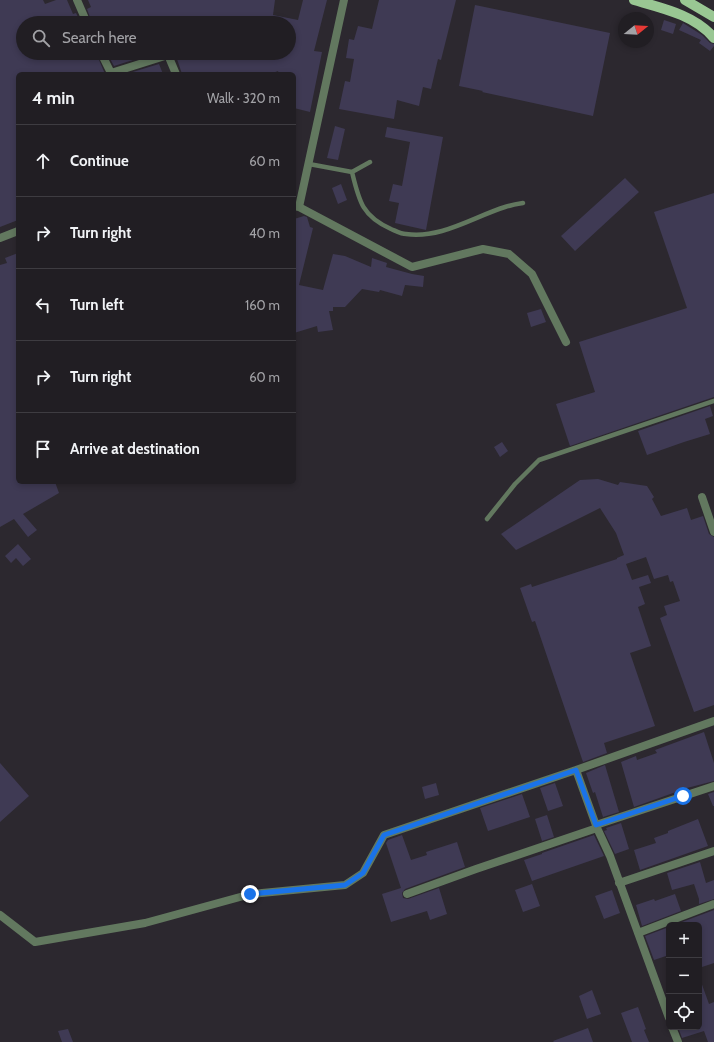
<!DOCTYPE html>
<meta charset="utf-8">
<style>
body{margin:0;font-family:Cabin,sans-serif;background:#29272b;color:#f1f3f6}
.controls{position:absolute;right:12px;bottom:12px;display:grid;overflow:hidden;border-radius:6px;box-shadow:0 2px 6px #0003}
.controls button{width:36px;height:36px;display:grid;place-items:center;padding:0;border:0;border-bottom:1px solid #3e3c41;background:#211e23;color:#f1f3f6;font:20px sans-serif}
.compass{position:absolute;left:618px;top:12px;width:36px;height:36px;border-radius:50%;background:#211e23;box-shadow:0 2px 6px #0003;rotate:72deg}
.stop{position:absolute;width:12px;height:12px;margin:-9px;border:3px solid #1a73e8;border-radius:50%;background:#fff}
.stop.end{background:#1a73e8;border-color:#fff;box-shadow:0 1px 4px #0008}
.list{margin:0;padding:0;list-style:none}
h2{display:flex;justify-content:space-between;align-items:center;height:52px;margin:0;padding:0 16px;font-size:17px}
h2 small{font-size:13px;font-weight:400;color:#a2a2a6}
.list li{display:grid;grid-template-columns:26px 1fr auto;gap:12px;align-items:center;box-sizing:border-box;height:72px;padding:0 16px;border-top:1px solid #3e3c41}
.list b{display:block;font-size:15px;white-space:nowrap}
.list em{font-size:13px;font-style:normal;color:#a2a2a6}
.icon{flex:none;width:22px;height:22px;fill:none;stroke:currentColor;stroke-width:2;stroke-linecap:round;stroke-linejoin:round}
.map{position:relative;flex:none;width:714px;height:1042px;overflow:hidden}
.search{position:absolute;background:#211e23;box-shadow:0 2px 6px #0003;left:16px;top:16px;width:280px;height:44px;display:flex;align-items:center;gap:10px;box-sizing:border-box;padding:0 14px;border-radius:22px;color:#a2a2a6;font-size:15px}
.panel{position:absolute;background:#211e23;box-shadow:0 2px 6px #0003;left:16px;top:72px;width:280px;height:412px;border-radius:6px}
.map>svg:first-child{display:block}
.building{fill:#3f3a54}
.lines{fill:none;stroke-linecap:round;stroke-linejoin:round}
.service{stroke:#62785f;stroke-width:4.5}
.minor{stroke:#62785f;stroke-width:8}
.primary{stroke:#99c793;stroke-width:10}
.route{stroke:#1a73e8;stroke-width:5}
</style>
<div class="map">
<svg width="714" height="1042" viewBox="0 0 714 1042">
<rect width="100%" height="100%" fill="#2c282f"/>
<!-- building -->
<path class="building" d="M 0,0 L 43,0 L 45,4 L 56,0 L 67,0 L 73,14 L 76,13 L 81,23 L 23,23 L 23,53 L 96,53 L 105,74 L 18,74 L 18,220 L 0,227 Z
M 88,0 L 275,0 L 273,15 L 298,20 L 303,0 L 327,0 L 314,51 L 322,52 L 310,112 L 294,108 L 294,74 L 279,74 L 278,71 L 270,74 L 182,74 L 175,53 L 289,53 L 289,23 L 92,23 L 87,9 L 91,7 Z
M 379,0 L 456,0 L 441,60 L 438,59 L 431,89 L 423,87 L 419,106 L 397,100 L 394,119 L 339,109 L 345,81 L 350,82 L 354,59 L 346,58 L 349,39 L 354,40 L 358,26 L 372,29 Z
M 475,5 L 610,33 L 593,116 L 482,92 L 483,91 L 459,86 Z
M 664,20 L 676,24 L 673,34 L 661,30 Z
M 683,23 L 702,35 L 710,43 L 714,44 L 714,46 L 710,51 L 699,43 L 701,40 L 679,30 Z
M 107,53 L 155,53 L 114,66 Z
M 159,64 L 163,74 L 126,74 Z
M 335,126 L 345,129 L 338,160 L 327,158 Z
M 387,127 L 443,137 L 426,230 L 395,223 L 399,203 L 389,201 L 393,184 L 402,186 L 410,142 L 385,137 Z
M 625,178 L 639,192 L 575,251 L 561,236 Z
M 341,184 L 347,200 L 338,204 L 332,188 Z
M 714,193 L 714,397 L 570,446 L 556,404 L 595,392 L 579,342 L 687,308 L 654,212 Z
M 304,216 L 307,217 L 310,227 L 313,228 L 299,285 L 323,290 L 333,254 L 345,256 L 371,267 L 372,258 L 387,263 L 386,267 L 412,274 L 424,276 L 423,287 L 405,285 L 402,296 L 380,290 L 379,292 L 362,289 L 345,307 L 333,307 L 333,311 L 329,311 L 333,330 L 318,332 L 317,326 L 294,333 L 294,238 L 296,232 L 294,227 L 294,219 Z
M 18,253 L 18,482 L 55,482 L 59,493 L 23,514 L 37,530 L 28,537 L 14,519 L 0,527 L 0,265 L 7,263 L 5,258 Z
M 541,309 L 546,322 L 531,327 L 527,313 Z
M 710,406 L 713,416 L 705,419 L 710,434 L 684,442 L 647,455 L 638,431 Z
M 502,442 L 508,451 L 500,457 L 494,447 Z
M 598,479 L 618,485 L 620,482 L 647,486 L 654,497 L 652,499 L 661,516 L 687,508 L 691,520 L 703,516 L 709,534 L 714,537 L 714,705 L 694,712 L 660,618 L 667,615 L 664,606 L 680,601 L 673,581 L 670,582 L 668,575 L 654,579 L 646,557 L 626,564 L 632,580 L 648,575 L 651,583 L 639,587 L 645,604 L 638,607 L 651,646 L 630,653 L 655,726 L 604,743 L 607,753 L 583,762 L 535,621 L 532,622 L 520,588 L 531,584 L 532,587 L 617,559 L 617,558 L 624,555 L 616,533 L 600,508 L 516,550 L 501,534 L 580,480 Z
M 18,544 L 31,559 L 23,566 L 16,558 L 11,563 L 5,556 Z
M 704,732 L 714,763 L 714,781 L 687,788 L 634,807 L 621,762 L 636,756 L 637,760 L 657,753 L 655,750 Z
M 0,763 L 29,796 L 0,822 Z
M 605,765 L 619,812 L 603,817 L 595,792 L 593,793 L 586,773 Z
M 436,783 L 439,795 L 425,799 L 422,787 Z
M 555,783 L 563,806 L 548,811 L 540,788 Z
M 714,792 L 714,806 L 713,806 L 708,794 Z
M 522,794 L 530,817 L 488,831 L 480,808 Z
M 547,815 L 554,837 L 542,841 L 535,819 Z
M 698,819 L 708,846 L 640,870 L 634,850 L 656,843 L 654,838 L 668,833 L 668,831 Z
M 621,823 L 629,849 L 615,854 L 604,831 L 607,830 L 606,828 Z
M 402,835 L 411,860 L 427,855 L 426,852 L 457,842 L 465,867 L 405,889 L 402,893 L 403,898 L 408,899 L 439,888 L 447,914 L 430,920 L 427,911 L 391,922 L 382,894 L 401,888 L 386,843 L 388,840 Z
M 594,835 L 604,856 L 532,881 L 524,860 L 542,854 L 542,853 Z
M 700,862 L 706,883 L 714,880 L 714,899 L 699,904 L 699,899 L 694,884 L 672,890 L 667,873 Z
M 532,884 L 540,906 L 523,912 L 515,890 Z
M 612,890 L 620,913 L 604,919 L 595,896 Z
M 675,894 L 681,911 L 642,926 L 636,905 L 654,899 L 655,901 Z
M 714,910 L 714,963 L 699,968 L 699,925 L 674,925 Z
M 669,927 L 669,955 L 654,960 L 645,936 Z
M 699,979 L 700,979 L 709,1004 L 714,1002 L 714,1042 L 708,1042 L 704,1031 L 682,1038 L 678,1027 L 699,1027 Z
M 592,990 L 601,1014 L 587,1019 L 579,996 Z
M 638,1007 L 646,1029 L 644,1030 L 649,1042 L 632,1042 L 621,1013 Z
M 588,1028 L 593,1042 L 554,1042 L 553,1041 Z
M 68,1029 L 73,1042 L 62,1042 L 58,1031 Z"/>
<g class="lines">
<!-- service -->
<path class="service" d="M 370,162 L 352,172 C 359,201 362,216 391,229 C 396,231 401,234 406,234 C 441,239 473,217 505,207 C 511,205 517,204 523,203
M 309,164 L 352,172
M 487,519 L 515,484 L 539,460 L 714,401"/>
<!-- minor -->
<path class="minor" d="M 77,0 L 87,23
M 101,53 L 111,73 L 168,55 L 176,74
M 294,206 L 299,207 L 412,267 L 483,249 L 509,254 L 532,274 L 566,342
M 299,207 L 344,0
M 0,238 L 18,231
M 702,497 L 714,532
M 576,770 L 714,721
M 596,825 L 714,786
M 619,883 L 714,851
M 407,894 L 476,869 L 597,828
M 0,915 L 35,942 L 145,923 L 251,894 L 345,885 L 363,873 L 384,835 L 576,770 L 597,828 L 610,856 L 669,1018
M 638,933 L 714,904
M 672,1027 L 678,1042"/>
<!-- primary -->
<path class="primary" d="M 634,0 C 662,8 695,15 714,38
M 685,0 L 714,17"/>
</g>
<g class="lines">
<!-- route -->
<path class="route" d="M 250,894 L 345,885 L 363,873 L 384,835 L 576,770 L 596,825 L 683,796"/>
</g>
</svg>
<div class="controls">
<button>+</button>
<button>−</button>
<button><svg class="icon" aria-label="locate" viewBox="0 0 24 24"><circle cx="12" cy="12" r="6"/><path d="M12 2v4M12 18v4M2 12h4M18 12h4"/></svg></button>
</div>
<svg class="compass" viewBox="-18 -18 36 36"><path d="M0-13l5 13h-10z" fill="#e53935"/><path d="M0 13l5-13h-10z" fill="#a2a2a6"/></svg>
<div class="stop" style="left:683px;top:796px"></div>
<div class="stop end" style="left:250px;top:894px"></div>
<div class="search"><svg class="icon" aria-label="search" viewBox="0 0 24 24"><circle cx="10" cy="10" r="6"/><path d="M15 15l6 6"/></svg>Search here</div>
<section class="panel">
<h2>4 min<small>Walk · 320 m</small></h2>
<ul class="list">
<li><svg class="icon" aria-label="ahead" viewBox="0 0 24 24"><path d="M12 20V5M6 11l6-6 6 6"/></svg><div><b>Continue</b></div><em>60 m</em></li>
<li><svg class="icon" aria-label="right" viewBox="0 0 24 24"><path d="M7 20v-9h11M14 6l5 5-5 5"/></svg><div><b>Turn right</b></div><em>40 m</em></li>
<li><svg class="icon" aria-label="left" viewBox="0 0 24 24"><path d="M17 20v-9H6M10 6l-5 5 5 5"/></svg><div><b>Turn left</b></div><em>160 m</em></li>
<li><svg class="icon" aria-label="right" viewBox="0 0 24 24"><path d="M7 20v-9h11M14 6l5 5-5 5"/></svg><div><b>Turn right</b></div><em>60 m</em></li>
<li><svg class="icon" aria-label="arrive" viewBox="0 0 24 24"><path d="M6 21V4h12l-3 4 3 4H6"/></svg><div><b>Arrive at destination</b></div></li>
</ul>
</section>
</div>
